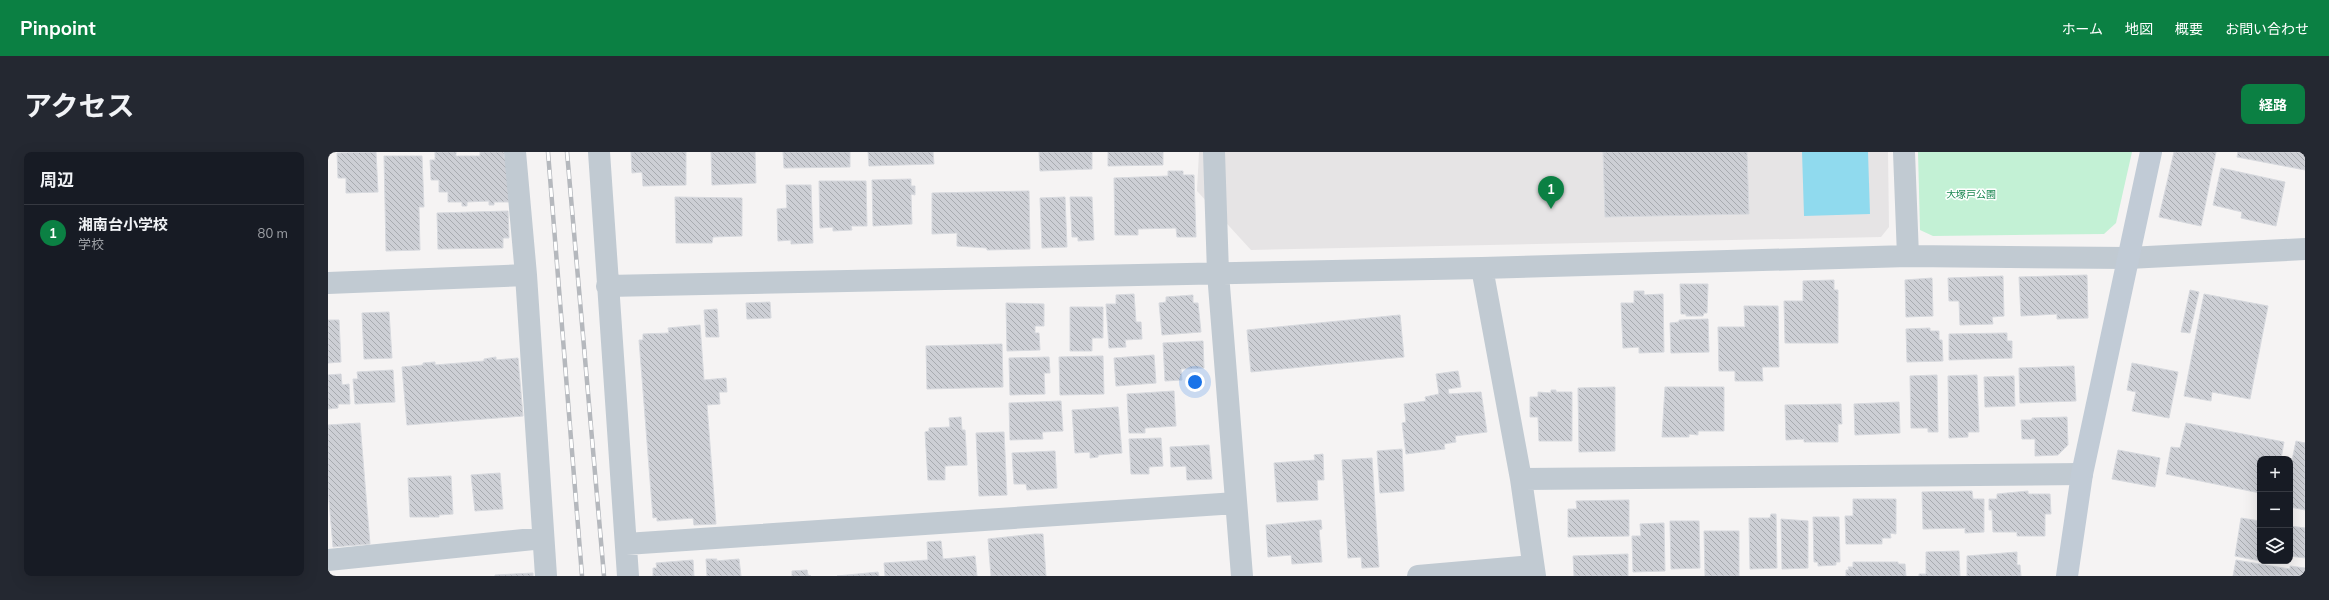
<!DOCTYPE html>
<html lang="ja">
<meta charset="utf-8">
<style>
body{margin:0;font-family:Mulish,"Noto Sans JP",sans-serif;background:#242831;color:#f1f3f6}
.controls{position:absolute;right:12px;bottom:12px;display:grid;overflow:hidden;border-radius:8px;box-shadow:0 4px 16px #0002}
.controls button{width:36px;height:36px;display:grid;place-items:center;padding:0;border:0;border-bottom:1px solid #363941;background:#171b24;color:#f1f3f6;font:20px sans-serif}
.you{position:absolute;left:867px;top:230px;width:14px;height:14px;margin:-10px;border:3px solid #fff;border-radius:50%;background:#1a73e8;box-shadow:0 0 0 6px #1a73e833}
.badge{display:grid;place-items:center;width:26px;height:26px;border-radius:50%;background:#0b8043;color:#fff;font-size:13px;font-weight:700}
.pin{position:absolute;translate:-50% -33px;filter:drop-shadow(0 1px 2px #0008)}
.pin::after{content:'';position:absolute;top:21px;width:14px;height:12px;background:inherit;clip-path:polygon(0 0,100% 0,50% 100%)}
.list{margin:0;padding:0;list-style:none}
h2{display:flex;justify-content:space-between;align-items:center;height:52px;margin:0;padding:0 16px;font-size:17px}
h2 small{font-size:13px;font-weight:400;color:#9ea1a6}
.list li{display:grid;grid-template-columns:26px 1fr auto;gap:12px;align-items:center;box-sizing:border-box;height:56px;padding:0 16px;border-top:1px solid #363941}
.list b{display:block;font-size:15px;white-space:nowrap}
.list p{margin:0;font-size:13px;white-space:nowrap;color:#9ea1a6}
.list em{font-size:13px;font-style:normal;color:#9ea1a6}
.icon{flex:none;width:22px;height:22px;fill:none;stroke:currentColor;stroke-width:2;stroke-linecap:round;stroke-linejoin:round}
.map{position:relative;flex:none;width:1977px;height:424px;overflow:hidden;border-radius:8px}
header{display:flex;align-items:center;gap:24px;box-sizing:border-box;height:56px;padding:0 20px;background:#0b8043;color:#fff}
header strong{font-size:19px}
nav{display:flex;gap:22px;margin-inline-start:auto;font-size:14px}
.intro{display:flex;align-items:center;justify-content:space-between;box-sizing:border-box;height:96px;padding:0 24px}
h1{margin:0;font-size:28px}
.button{padding:10px 18px;border-radius:8px;background:#0b8043;color:#fff;font-size:14px;font-weight:700}
main{display:flex;gap:24px;padding:0 24px}
aside{flex:1;background:#171b24;border-radius:8px;box-shadow:0 4px 16px #0002}
.map>svg:first-child{display:block}
.education{fill:#e6e4e5}
.park{fill:#c3f1d5}
.water{fill:#90daee}
.building{fill:url(#building-back-hatch);stroke:#d7d9de}
.lines{fill:none;stroke-linecap:round;stroke-linejoin:round}
.street{stroke:#c1cad2;stroke-width:22}
.secondary{stroke:#c1cbd6;stroke-width:22}
.rail-casing{stroke:#b5b8bd;stroke-width:4.5}
.rail{stroke:#fff;stroke-width:3;stroke-dasharray:9;stroke-linecap:butt}
.labels{text-anchor:middle;dominant-baseline:central;stroke-width:3;stroke-linejoin:round;paint-order:stroke}
.park-label{font-size:10px;fill:#17864f;stroke:#fff}
</style>
<header>
<strong>Pinpoint</strong>
<nav><a>ホーム</a><a>地図</a><a>概要</a><a>お問い合わせ</a></nav>
</header>
<div class="intro"><h1>アクセス</h1><a class="button">経路</a></div>
<main>
<aside>
<h2>周辺<small></small></h2>
<ul class="list">
<li><span class="badge">1</span><div><b>湘南台小学校</b><p>学校</p></div><em>80 m</em></li>
</ul>
</aside>
<div class="map">
<svg width="1977" height="424" viewBox="0 0 1977 424">
<defs>
<pattern id="building-back-hatch" width="6" height="6" patternUnits="userSpaceOnUse"><rect width="6" height="6" fill="#cdcfd5"/><path d="M-1 5l2 2M0 0l6 6M5-1l2 2" fill="none" stroke="#a8abb0"/></pattern>
</defs>
<rect width="100%" height="100%" fill="#f5f3f3"/>
<!-- education -->
<path class="education" d="M 871,0 L 1560,0 L 1561,75 L 1553,85 L 923,98 L 869,39 Z"/>
<!-- park -->
<path class="park" d="M 1590,0 L 1804,0 L 1788,71 L 1776,82 L 1605,84 L 1592,78 Z"/>
<!-- water -->
<path class="water" d="M 1474,0 L 1540,0 L 1542,62 L 1476,64 Z"/>
<!-- building -->
<path class="building" d="M 48,0 L 50,40 L 18,41 L 18,26 L 10,26 L 9,1 Z
M 107,0 L 128,0 L 128,4 L 152,4 L 152,0 L 176,0 L 176,6 L 180,6 L 181,50 L 166,50 L 166,53 L 161,53 L 161,49 L 139,50 L 139,54 L 134,54 L 134,50 L 120,50 L 120,40 L 111,40 L 111,28 L 103,28 L 102,8 L 107,8 Z
M 303,0 L 358,0 L 358,33 L 315,34 L 314,20 L 304,21 Z
M 383,0 L 427,0 L 428,31 L 384,33 Z
M 455,0 L 522,0 L 522,15 L 456,16 Z
M 540,0 L 605,0 L 606,12 L 541,14 Z
M 711,0 L 764,0 L 764,17 L 712,19 Z
M 780,0 L 835,0 L 835,13 L 780,14 Z
M 1275,0 L 1419,0 L 1421,62 L 1277,65 Z
M 1846,0 L 1888,0 L 1873,74 L 1831,65 Z
M 1910,0 L 1977,0 L 1977,18 L 1909,5 Z
M 56,4 L 94,4 L 96,55 L 91,55 L 92,98 L 58,99 Z
M 1893,16 L 1957,30 L 1948,74 L 1913,66 L 1914,60 L 1885,53 Z
M 840,19 L 855,19 L 855,23 L 866,23 L 868,85 L 849,85 L 848,76 L 810,77 L 810,83 L 787,83 L 786,26 L 840,24 Z
M 583,27 L 583,34 L 587,34 L 587,43 L 583,42 L 584,72 L 545,74 L 544,28 Z
M 491,29 L 538,29 L 539,74 L 523,74 L 524,78 L 505,79 L 505,75 L 492,76 Z
M 458,33 L 483,33 L 485,91 L 463,92 L 463,88 L 450,89 L 449,57 L 459,56 Z
M 701,39 L 702,97 L 659,98 L 659,96 L 629,94 L 629,81 L 604,82 L 604,41 Z
M 347,45 L 414,46 L 414,84 L 385,85 L 384,91 L 348,91 Z
M 737,45 L 739,95 L 714,96 L 712,46 Z
M 742,45 L 764,45 L 766,88 L 750,89 L 750,85 L 744,85 Z
M 180,59 L 181,86 L 175,86 L 175,96 L 110,97 L 109,61 Z
M 1759,123 L 1760,166 L 1729,167 L 1729,162 L 1693,164 L 1691,125 Z
M 1675,124 L 1676,164 L 1664,165 L 1665,172 L 1632,173 L 1631,149 L 1621,149 L 1620,126 Z
M 1604,126 L 1605,164 L 1578,165 L 1577,128 Z
M 1506,128 L 1506,138 L 1510,138 L 1510,191 L 1457,191 L 1456,149 L 1475,149 L 1475,129 Z
M 1352,132 L 1380,132 L 1379,161 L 1376,161 L 1375,164 L 1358,164 L 1358,162 L 1353,162 Z
M 1862,138 L 1871,140 L 1862,181 L 1853,180 Z
M 1306,139 L 1316,139 L 1316,143 L 1335,142 L 1336,200 L 1311,201 L 1311,195 L 1295,196 L 1293,151 L 1306,151 Z
M 806,142 L 808,170 L 813,170 L 814,187 L 797,188 L 798,195 L 781,196 L 778,152 L 788,152 L 788,143 Z
M 1876,142 L 1940,154 L 1922,247 L 1884,240 L 1883,249 L 1856,244 Z
M 865,143 L 865,151 L 870,151 L 873,180 L 834,183 L 831,151 L 838,150 L 838,145 Z
M 442,150 L 443,166 L 419,167 L 418,151 Z
M 678,151 L 716,152 L 716,174 L 707,174 L 707,181 L 711,181 L 712,198 L 679,199 Z
M 1416,154 L 1450,154 L 1451,215 L 1434,215 L 1435,229 L 1407,229 L 1407,219 L 1391,219 L 1390,175 L 1417,175 Z
M 742,155 L 775,155 L 775,186 L 764,186 L 764,199 L 742,199 Z
M 389,157 L 391,185 L 378,185 L 376,158 Z
M 61,160 L 64,206 L 36,207 L 34,161 Z
M 1072,163 L 1076,205 L 923,220 L 919,178 Z
M 1380,167 L 1381,200 L 1343,201 L 1342,171 L 1351,170 L 1351,168 Z
M 0,168 L 11,168 L 13,210 L 0,211 Z
M 372,173 L 376,228 L 398,226 L 399,240 L 391,240 L 392,252 L 379,253 L 388,372 L 366,373 L 365,366 L 329,369 L 329,365 L 325,366 L 311,188 L 315,188 L 315,182 L 341,181 L 340,176 Z
M 1602,176 L 1602,179 L 1611,179 L 1611,188 L 1614,188 L 1615,209 L 1579,210 L 1578,177 Z
M 1679,181 L 1679,189 L 1684,189 L 1684,206 L 1621,208 L 1621,182 Z
M 875,189 L 876,216 L 853,217 L 854,228 L 837,229 L 835,191 Z
M 674,192 L 675,235 L 599,237 L 598,194 Z
M 826,203 L 828,231 L 788,234 L 786,206 Z
M 775,204 L 776,242 L 732,243 L 731,205 Z
M 168,205 L 168,208 L 190,206 L 195,264 L 79,273 L 74,215 L 95,213 L 95,211 L 107,210 L 107,213 L 156,209 L 156,207 Z
M 721,205 L 722,221 L 716,221 L 717,242 L 682,243 L 681,206 Z
M 1804,211 L 1850,220 L 1841,266 L 1804,259 L 1808,240 L 1799,238 Z
M 1746,214 L 1748,249 L 1692,251 L 1691,216 Z
M 65,218 L 67,250 L 27,252 L 25,227 L 30,227 L 29,220 Z
M 1130,219 L 1133,235 L 1120,237 L 1121,242 L 1153,240 L 1159,280 L 1127,284 L 1128,290 L 1116,292 L 1117,297 L 1078,302 L 1074,271 L 1078,270 L 1076,252 L 1098,249 L 1097,245 L 1111,242 L 1108,222 Z
M 13,222 L 14,233 L 21,232 L 22,252 L 10,252 L 10,256 L 0,257 L 0,223 Z
M 1609,223 L 1610,280 L 1600,280 L 1600,276 L 1583,276 L 1582,224 Z
M 1649,223 L 1651,280 L 1640,280 L 1640,285 L 1621,286 L 1620,224 Z
M 1686,224 L 1687,254 L 1657,255 L 1656,225 Z
M 1287,235 L 1287,299 L 1251,300 L 1250,236 Z
M 1337,235 L 1396,235 L 1396,279 L 1370,279 L 1370,283 L 1361,282 L 1361,285 L 1334,285 Z
M 1223,238 L 1228,238 L 1228,240 L 1244,240 L 1244,289 L 1211,289 L 1210,265 L 1202,265 L 1202,245 L 1210,245 L 1210,240 L 1223,241 Z
M 846,239 L 848,274 L 817,276 L 817,281 L 801,281 L 799,242 Z
M 733,249 L 735,279 L 714,280 L 715,287 L 682,288 L 681,251 Z
M 1571,250 L 1572,281 L 1527,283 L 1526,252 Z
M 1513,252 L 1514,272 L 1510,272 L 1510,290 L 1476,290 L 1476,287 L 1458,288 L 1457,253 Z
M 790,255 L 794,301 L 770,303 L 770,305 L 762,306 L 762,300 L 747,301 L 744,258 Z
M 633,265 L 634,278 L 637,278 L 639,313 L 617,314 L 617,328 L 600,328 L 597,280 L 601,279 L 601,276 L 622,275 L 621,266 Z
M 1739,265 L 1740,293 L 1730,303 L 1707,304 L 1707,287 L 1694,287 L 1693,268 L 1704,268 L 1704,266 Z
M 32,271 L 42,392 L 5,395 L 0,337 L 0,273 Z
M 1858,271 L 1956,290 L 1953,307 L 1932,307 L 1932,341 L 1838,322 L 1843,295 L 1852,296 Z
M 676,280 L 679,343 L 651,344 L 648,281 Z
M 833,286 L 835,314 L 821,315 L 821,322 L 803,322 L 801,287 Z
M 1968,289 L 1977,291 L 1977,358 L 1962,355 L 1962,318 Z
M 881,293 L 884,327 L 859,328 L 858,314 L 843,315 L 842,295 Z
M 1074,297 L 1076,339 L 1052,341 L 1049,299 Z
M 1790,298 L 1832,306 L 1827,335 L 1784,327 Z
M 727,299 L 729,336 L 699,338 L 698,332 L 686,332 L 684,301 Z
M 995,302 L 996,328 L 989,328 L 990,348 L 949,350 L 946,311 L 987,308 L 986,303 Z
M 1044,306 L 1051,415 L 1034,416 L 1033,405 L 1020,406 L 1014,308 Z
M 172,321 L 175,357 L 147,359 L 143,323 Z
M 123,324 L 125,362 L 111,363 L 111,365 L 82,365 L 80,326 Z
M 1644,339 L 1645,347 L 1656,347 L 1656,380 L 1637,381 L 1637,376 L 1595,377 L 1594,340 Z
M 1700,339 L 1700,342 L 1722,342 L 1723,362 L 1717,362 L 1717,384 L 1689,384 L 1689,380 L 1665,380 L 1664,358 L 1661,358 L 1661,347 L 1669,347 L 1669,342 Z
M 1525,347 L 1568,347 L 1568,382 L 1562,381 L 1563,386 L 1554,386 L 1554,392 L 1518,392 L 1517,364 L 1525,364 Z
M 1301,348 L 1301,384 L 1240,385 L 1240,357 L 1249,357 L 1248,349 Z
M 1443,362 L 1448,362 L 1449,416 L 1422,417 L 1421,366 L 1442,366 Z
M 1485,365 L 1511,365 L 1512,410 L 1508,410 L 1508,413 L 1490,414 L 1490,410 L 1486,410 Z
M 1913,366 L 1932,369 L 1932,409 L 1907,404 Z
M 1453,367 L 1480,369 L 1480,416 L 1454,417 Z
M 993,368 L 994,377 L 991,378 L 994,410 L 964,412 L 963,403 L 940,405 L 938,373 Z
M 1342,369 L 1371,369 L 1372,416 L 1343,417 Z
M 1336,371 L 1337,419 L 1305,420 L 1304,384 L 1313,384 L 1312,372 Z
M 1962,374 L 1977,376 L 1977,406 L 1962,404 Z
M 1376,379 L 1411,379 L 1411,424 L 1377,424 Z
M 707,382 L 715,382 L 718,424 L 663,424 L 660,387 Z
M 613,389 L 615,407 L 647,404 L 649,424 L 557,424 L 556,411 L 600,408 L 599,390 Z
M 1631,399 L 1632,424 L 1591,424 L 1591,422 L 1598,422 L 1598,400 Z
M 1689,400 L 1689,413 L 1692,413 L 1693,424 L 1639,424 L 1639,404 Z
M 1300,402 L 1300,424 L 1246,424 L 1245,404 Z
M 378,407 L 389,407 L 388,409 L 411,407 L 413,424 L 379,424 Z
M 365,408 L 366,424 L 325,424 L 325,416 L 329,416 L 328,411 Z
M 1908,408 L 1962,417 L 1962,414 L 1977,416 L 1977,424 L 1905,424 Z
M 1525,410 L 1570,410 L 1570,412 L 1577,412 L 1578,424 L 1518,424 L 1518,418 L 1521,418 L 1520,415 L 1525,415 Z
M 479,418 L 480,423 L 483,424 L 464,424 L 464,419 Z
M 550,420 L 551,424 L 509,424 Z
M 205,421 L 205,424 L 167,424 L 167,423 Z"/>
<g class="lines">
<!-- street -->
<path class="street" d="M 187,0 L 198,123 L 218,424
M 271,0 L 300,424
M 886,0 L 890,121 L 914,424
M 1576,0 L 1580,104
M 1154,116 L 1193,327 L 1207,424
M 0,131 L 198,123
M 279,134 L 1154,116 L 1580,104 L 1800,106 L 1977,97
M 1193,327 L 1754,322
M 298,392 L 908,351
M 0,408 L 215,386
M 1090,424 L 1205,414"/>
<!-- secondary -->
<path class="secondary" d="M 1739,424 L 1754,322 L 1823,0"/>
<!-- rail casing -->
<g class="rail-casing">
<path id="rail" d="M 220,0 L 254,424
M 239,0 L 276,424"/>
</g>
<!-- rail -->
<use href="#rail" class="rail"/>
</g>
<g class="labels">
<!-- park labels -->
<g class="park-label">
<text x="1643" y="42">大塚戸公園</text>
</g>
</g>
</svg>
<div class="controls">
<button>+</button>
<button>−</button>
<button><svg class="icon" aria-label="layers" viewBox="0 0 24 24"><path d="M12 4l9 5-9 5-9-5zM3 14l9 5 9-5"/></svg></button>
</div>
<div class="you"></div>
<div class="pin badge" style="left:1223px;top:57px">1</div>
</div>
</main>
